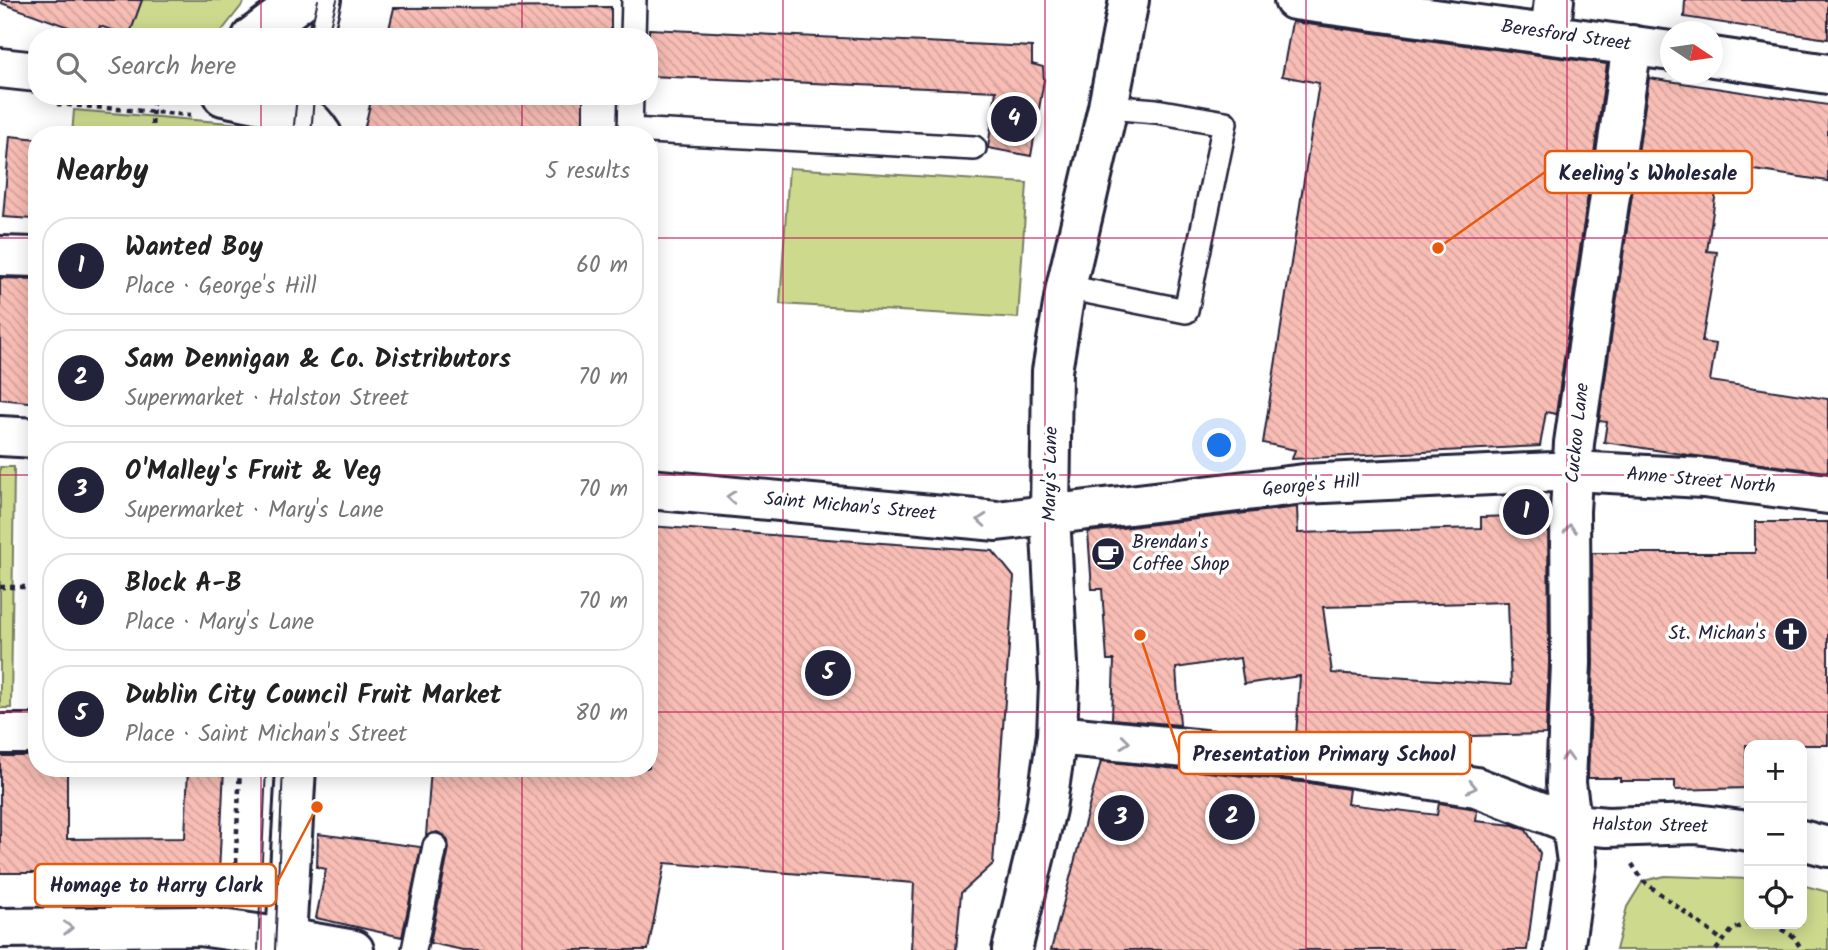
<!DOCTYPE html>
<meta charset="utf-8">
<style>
body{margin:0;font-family:Kalam,sans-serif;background:#f6f6f6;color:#222}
.controls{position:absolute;right:21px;bottom:21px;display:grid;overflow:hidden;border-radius:14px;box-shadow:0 4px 18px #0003}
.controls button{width:63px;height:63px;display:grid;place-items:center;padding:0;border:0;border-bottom:2px solid #e0e0e0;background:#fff;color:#222;font:35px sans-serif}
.compass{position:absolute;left:1660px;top:21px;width:63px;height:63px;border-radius:50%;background:#fff;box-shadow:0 4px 18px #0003;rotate:103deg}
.you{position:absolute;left:1220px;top:446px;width:24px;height:24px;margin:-18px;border:5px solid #fff;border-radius:50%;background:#1a73e8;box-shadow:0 0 0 10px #1a73e833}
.badge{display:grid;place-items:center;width:46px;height:46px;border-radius:50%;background:#22223b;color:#fff;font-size:23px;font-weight:700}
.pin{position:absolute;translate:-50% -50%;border:4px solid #fff;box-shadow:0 2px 7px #0006}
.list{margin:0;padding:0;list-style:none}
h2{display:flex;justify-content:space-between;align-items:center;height:91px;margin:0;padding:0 28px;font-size:30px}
h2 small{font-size:23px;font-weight:400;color:#767676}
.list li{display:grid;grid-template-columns:46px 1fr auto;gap:21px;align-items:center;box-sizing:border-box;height:98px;margin:0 14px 14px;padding:0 14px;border:2px solid #e0e0e0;border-radius:28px}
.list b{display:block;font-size:26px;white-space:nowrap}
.list p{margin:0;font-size:23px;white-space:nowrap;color:#767676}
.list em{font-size:23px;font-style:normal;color:#767676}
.icon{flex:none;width:38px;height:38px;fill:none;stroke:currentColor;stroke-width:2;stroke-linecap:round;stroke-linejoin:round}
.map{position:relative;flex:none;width:1828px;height:950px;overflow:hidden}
.search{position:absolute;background:#fff;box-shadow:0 4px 18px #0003;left:28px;top:28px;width:630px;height:77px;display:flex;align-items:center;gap:18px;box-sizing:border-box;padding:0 24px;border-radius:28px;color:#767676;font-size:26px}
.panel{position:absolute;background:#fff;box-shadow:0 4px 18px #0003;left:28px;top:126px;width:630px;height:651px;border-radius:28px}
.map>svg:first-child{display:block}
.green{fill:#cdda8e;stroke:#787e64;stroke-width:2}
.building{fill:url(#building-back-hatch);stroke:#22223b;stroke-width:2;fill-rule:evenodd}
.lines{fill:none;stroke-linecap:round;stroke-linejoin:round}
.lane-casing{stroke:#22223b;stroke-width:28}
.street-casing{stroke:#22223b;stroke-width:44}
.path{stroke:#22223b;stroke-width:4.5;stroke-dasharray:5 5;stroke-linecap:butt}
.lane{stroke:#fff;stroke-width:23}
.street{stroke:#fff;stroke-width:38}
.tram{stroke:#22223b;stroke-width:2}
.oneway{stroke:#9c9ca7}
.grid{fill:none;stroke:#c2185b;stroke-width:2;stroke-opacity:0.55}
.labels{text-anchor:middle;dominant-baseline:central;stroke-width:7;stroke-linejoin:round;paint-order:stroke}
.street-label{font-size:19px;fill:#22223b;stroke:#fff}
.poi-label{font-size:19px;fill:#22223b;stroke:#fff;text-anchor:start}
.leader{fill:none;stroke:#e8590c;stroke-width:2.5}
.callout-dot{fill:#e8590c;stroke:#fff;stroke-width:2.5}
.callout{fill:#fff;stroke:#e8590c;stroke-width:2.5}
.callout-label{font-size:21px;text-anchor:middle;font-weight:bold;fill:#22223b}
</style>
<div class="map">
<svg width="1828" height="950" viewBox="0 0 1828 950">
<defs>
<pattern id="building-back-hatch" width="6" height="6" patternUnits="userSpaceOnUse" patternTransform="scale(1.75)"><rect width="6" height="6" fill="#f8bdb4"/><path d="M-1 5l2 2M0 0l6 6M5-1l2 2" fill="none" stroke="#d4a29c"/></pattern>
</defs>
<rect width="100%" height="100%" fill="#fff"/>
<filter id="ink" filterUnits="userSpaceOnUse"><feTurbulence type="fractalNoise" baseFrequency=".0143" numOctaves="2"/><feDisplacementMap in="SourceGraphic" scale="14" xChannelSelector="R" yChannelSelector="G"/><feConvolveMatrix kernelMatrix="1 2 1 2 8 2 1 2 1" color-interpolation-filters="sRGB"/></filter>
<g filter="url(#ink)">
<!-- green -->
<path class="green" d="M 142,0 L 246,0 L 220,33 L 213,37 L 131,37 L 129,36 Z
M 74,110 L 242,124 L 241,135 L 72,135 Z
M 789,168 L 1027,183 L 1018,318 L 780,304 Z
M 0,467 L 14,467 L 11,708 L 0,708 Z
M 1665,876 L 1749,879 L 1749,924 L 1802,924 L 1802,885 L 1828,892 L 1828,950 L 1616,950 L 1627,907 L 1643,881 Z"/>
<!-- building -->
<path class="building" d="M 2,0 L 142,0 L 129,36 L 100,26 L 96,37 L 1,3 Z
M 1685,0 L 1828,0 L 1828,39 L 1684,17 Z
M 611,7 L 611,37 L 387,37 L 394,8 Z
M 1292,22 L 1607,64 L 1556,414 L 1546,412 L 1540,446 L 1292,459 L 1295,450 L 1263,443 L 1319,83 L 1282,76 Z
M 649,29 L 1032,47 L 1032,64 L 1043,67 L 1044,80 L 1031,156 L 988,148 L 996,91 L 649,76 Z
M 1649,78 L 1828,105 L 1828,181 L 1720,165 L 1707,251 L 1717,252 L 1702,342 L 1716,344 L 1710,381 L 1828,399 L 1828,472 L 1688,455 L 1604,442 L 1607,422 L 1599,421 Z
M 372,96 L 583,96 L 583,135 L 363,135 Z
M 10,136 L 37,139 L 37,206 L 34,206 L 33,219 L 3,217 Z
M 0,278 L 37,279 L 37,403 L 0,399 Z
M 1297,507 L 1298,533 L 1481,528 L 1481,517 L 1548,515 L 1549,663 L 1546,734 L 1471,736 L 1471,742 L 1355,734 L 1354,746 L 1296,737 L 1300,676 L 1244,684 L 1240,658 L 1176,668 L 1180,725 L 1112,719 L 1114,660 L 1107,660 L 1102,589 L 1092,589 L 1088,532 ZM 1508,602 L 1511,685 L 1332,673 L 1323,607 Z
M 1755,522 L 1828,522 L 1828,745 L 1746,745 L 1747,788 L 1675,790 L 1675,781 L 1620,781 L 1620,778 L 1588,778 L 1593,664 L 1592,553 L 1755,553 Z
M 649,526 L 993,551 L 1014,577 L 993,864 L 961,893 L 956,950 L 911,950 L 914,883 L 665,863 L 648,950 L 463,950 L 430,943 L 449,848 L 448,841 L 444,835 L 437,832 L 426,836 L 431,768 L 649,768 Z
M 0,756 L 37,756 L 37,768 L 67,768 L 67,839 L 185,838 L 188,768 L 224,768 L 219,873 L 144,870 L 144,873 L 0,873 Z
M 1101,761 L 1301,782 L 1349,789 L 1347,804 L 1437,815 L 1439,803 L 1470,808 L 1477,811 L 1476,821 L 1513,825 L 1526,830 L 1540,853 L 1527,950 L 1051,950 Z
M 318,834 L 421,847 L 402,937 L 316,918 L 326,869 L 317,867 Z"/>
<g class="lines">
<!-- lane casing -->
<g class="lane-casing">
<path id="lane" d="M 320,37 L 329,0
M 633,37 L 634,0
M 631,96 L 630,130 L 974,148
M 1066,287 L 1186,311 L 1225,123 L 1156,111 L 1108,107
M 414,950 L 435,846"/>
</g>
<!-- street casing -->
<g class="street-casing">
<path id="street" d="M 1294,0 L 1671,51
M 1550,34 L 1554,0
M 252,37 L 302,0
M 1713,57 L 1828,74
M 0,68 L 37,72
M 223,96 C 246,101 293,108 311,121 C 315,124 319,131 322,135
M 0,256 L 37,257
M 0,436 L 37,438
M 649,489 L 997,521 L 1304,484 L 1573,471 L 1703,478 L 1828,494
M 0,734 L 37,734
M 1057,735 L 1304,760 L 1476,787 L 1573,824 L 1607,827 L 1696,824 L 1749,831
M 1802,840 L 1828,847
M 0,928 L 199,926 L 286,938 L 354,950
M 286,938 L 296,768
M 1012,950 L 1046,809 L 1057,735 L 1059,683 L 1050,515 L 1052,371 L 1066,287 L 1108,107 L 1129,0
M 1564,950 L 1577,862 L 1566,783 L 1571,663 L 1570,511 L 1574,443 L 1632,45"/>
</g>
<!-- path -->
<path class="path" d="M 57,104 L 191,115
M 152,135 L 153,96
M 0,587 L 37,587
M 1632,864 L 1643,881 L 1722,940
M 237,893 L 236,852 L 240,768
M 1773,924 L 1794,937 L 1802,950
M 1716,950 L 1732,930 L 1749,923"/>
<!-- lane -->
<use href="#lane" class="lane"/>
<!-- street -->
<use href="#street" class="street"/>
<!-- tram -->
<path class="tram" d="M 309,37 L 318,0
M 327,37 L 337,0
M 293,135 L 297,96
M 311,135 L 314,96
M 258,950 L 266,768
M 275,950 L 283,768"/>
</g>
<!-- one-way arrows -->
<defs><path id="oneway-chevron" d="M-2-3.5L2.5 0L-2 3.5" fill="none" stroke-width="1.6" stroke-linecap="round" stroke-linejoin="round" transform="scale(1.75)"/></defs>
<g class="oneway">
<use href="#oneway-chevron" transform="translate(731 497) rotate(-175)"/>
<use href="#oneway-chevron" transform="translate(982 520) rotate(-175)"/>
<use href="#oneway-chevron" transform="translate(1570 529) rotate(-90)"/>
<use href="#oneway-chevron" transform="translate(1125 742) rotate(6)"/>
<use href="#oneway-chevron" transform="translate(1567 757) rotate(-88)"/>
<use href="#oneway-chevron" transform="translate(1472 787) rotate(13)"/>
<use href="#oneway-chevron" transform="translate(68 928) rotate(-1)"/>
</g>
</g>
<!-- grid -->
<path class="grid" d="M 261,0 L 261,37M 522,0 L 522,37M 783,0 L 783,950M 1045,0 L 1045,950M 1306,0 L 1306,950M 1567,0 L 1567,950M 261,96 L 261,135M 522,96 L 522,135M 0,238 L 37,238M 649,238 L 1828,238M 0,475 L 37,475M 649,475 L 1828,475M 0,712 L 37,712M 649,712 L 1828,712M 261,768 L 261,950M 522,768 L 522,950"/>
<!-- icons -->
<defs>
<g id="cafe-disc" transform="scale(1.75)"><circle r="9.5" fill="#22223b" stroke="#fff"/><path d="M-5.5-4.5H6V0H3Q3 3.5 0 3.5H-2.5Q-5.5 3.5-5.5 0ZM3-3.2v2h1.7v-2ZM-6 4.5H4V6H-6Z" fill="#fff"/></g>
<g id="church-disc" transform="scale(1.75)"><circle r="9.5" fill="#22223b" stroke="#fff"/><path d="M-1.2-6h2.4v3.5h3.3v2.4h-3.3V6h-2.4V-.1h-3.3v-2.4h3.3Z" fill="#fff"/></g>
</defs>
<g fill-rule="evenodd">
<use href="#cafe-disc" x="1108" y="554"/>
<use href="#church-disc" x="1791" y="634"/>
</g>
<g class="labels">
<!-- street labels -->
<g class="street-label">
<text transform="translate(1566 36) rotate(8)">Beresford Street</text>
<text transform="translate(1578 433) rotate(-84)">Cuckoo Lane</text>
<text transform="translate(1051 474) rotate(-89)">Mary's Lane</text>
<text transform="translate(1701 481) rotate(5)">Anne Street North</text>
<text transform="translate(1311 486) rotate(-5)">George's Hill</text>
<text transform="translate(850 507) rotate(5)">Saint Michan's Street</text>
<text transform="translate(1650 826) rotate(1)">Halston Street</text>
</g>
<!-- poi labels -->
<g class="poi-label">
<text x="1132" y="543">Brendan's<tspan x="1132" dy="22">Coffee Shop</tspan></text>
<text x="1766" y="634" text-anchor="end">St. Michan's</text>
</g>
</g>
<!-- callouts -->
<path class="leader" d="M1438 248L1545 172M1140 635L1179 753M317 807L276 885"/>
<g class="callout-dot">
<circle cx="1438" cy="248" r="7"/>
<circle cx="1140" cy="635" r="7"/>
<circle cx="317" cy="807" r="7"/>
</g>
<g class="callout">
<rect x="1545" y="151" width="207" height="42" rx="7"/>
<rect x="1179" y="732" width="291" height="42" rx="7"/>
<rect x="35" y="864" width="241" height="42" rx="7"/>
</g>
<g class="callout-label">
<text x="1648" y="180">Keeling's Wholesale</text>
<text x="1324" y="761">Presentation Primary School</text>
<text x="156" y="892">Homage to Harry Clark</text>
</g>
</svg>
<div class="controls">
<button>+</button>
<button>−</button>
<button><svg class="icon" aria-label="locate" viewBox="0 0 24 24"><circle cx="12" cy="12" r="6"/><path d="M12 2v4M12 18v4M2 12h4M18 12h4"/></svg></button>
</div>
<svg class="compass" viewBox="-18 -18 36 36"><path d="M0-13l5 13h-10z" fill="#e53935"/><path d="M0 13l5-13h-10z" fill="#767676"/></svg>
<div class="you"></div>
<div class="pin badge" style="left:1526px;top:512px">1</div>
<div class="pin badge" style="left:1232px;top:817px">2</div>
<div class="pin badge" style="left:1121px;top:818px">3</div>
<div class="pin badge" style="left:1014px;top:119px">4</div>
<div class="pin badge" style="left:828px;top:673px">5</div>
<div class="search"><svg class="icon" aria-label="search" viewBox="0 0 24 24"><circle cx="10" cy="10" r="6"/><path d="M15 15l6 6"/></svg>Search here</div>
<section class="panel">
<h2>Nearby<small>5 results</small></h2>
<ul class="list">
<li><span class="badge">1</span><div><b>Wanted Boy</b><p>Place · George's Hill</p></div><em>60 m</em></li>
<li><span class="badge">2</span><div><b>Sam Dennigan &amp; Co. Distributors</b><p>Supermarket · Halston Street</p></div><em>70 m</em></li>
<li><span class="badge">3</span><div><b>O'Malley's Fruit &amp; Veg</b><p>Supermarket · Mary's Lane</p></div><em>70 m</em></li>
<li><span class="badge">4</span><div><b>Block A-B</b><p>Place · Mary's Lane</p></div><em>70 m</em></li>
<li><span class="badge">5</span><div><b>Dublin City Council Fruit Market</b><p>Place · Saint Michan's Street</p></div><em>80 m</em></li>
</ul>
</section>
</div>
